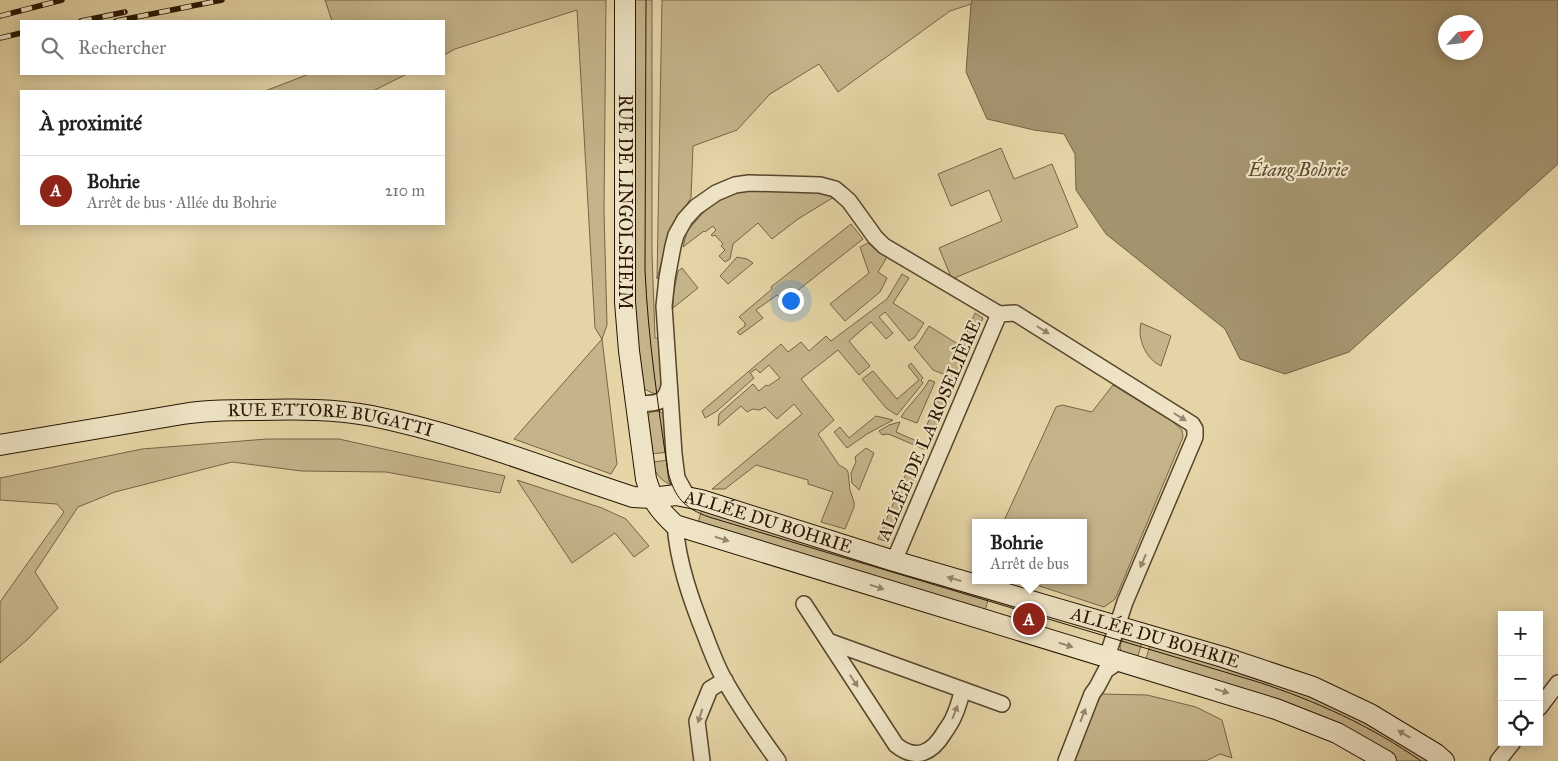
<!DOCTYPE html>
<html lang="fr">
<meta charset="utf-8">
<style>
body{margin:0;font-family:"IM FELL Great Primer",serif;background:#f2f2f2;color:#222}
.controls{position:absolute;right:15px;bottom:15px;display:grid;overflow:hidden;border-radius:0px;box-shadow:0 2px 12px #0003}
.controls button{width:45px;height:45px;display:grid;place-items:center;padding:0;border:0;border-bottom:1px solid #e0e0e0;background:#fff;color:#222;font:25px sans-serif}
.compass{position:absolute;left:1438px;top:15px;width:45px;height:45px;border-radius:50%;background:#fff;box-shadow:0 2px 12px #0003;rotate:63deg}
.you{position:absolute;left:790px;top:300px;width:18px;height:18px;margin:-12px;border:4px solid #fff;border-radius:50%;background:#1a73e8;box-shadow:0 0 0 8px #1a73e833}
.badge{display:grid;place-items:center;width:32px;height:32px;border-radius:50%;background:#8f2418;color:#fff;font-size:16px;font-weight:700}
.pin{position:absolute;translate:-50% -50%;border:2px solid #fff;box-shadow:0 1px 5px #0006}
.popup{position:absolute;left:972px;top:519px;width:115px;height:65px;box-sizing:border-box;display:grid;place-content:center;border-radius:0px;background:#fff;filter:drop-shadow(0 1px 4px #0005);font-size:16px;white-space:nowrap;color:#767676}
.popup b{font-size:19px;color:#222}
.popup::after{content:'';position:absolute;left:50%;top:100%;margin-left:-10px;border:10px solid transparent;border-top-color:#fff}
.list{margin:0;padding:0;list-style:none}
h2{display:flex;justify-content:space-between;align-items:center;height:65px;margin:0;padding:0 20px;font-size:21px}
h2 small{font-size:16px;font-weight:400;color:#767676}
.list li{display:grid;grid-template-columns:32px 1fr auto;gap:15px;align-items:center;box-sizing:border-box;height:70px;padding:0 20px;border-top:1px solid #e0e0e0}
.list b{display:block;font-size:19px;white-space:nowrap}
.list p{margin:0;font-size:16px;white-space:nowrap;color:#767676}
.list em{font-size:16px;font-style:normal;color:#767676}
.icon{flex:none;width:28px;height:28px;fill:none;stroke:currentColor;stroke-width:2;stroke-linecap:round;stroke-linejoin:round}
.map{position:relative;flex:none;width:1558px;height:761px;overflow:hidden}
.search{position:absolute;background:#fff;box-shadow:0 2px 12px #0003;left:20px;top:20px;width:425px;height:55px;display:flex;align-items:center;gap:12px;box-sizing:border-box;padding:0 18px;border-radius:0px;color:#767676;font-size:19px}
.panel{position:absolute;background:#fff;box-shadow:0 2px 12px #0003;left:20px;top:90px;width:425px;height:135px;border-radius:0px}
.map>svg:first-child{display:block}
.green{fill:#c5b48a;stroke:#766446}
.water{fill:#a4946e;stroke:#726142;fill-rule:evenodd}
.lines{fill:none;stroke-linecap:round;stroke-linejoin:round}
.street-casing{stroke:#56452a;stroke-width:18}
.secondary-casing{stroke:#271501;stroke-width:22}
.street{stroke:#eee4c5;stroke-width:15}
.secondary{stroke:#eee4c5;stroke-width:20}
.tram{stroke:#271501;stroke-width:1}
.rail-casing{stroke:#271501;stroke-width:5.5}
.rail{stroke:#eee4c5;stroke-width:4;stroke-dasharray:11;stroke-linecap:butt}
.oneway{fill:#94876d}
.labels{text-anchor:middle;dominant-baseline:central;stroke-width:4.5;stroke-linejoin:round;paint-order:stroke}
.street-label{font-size:18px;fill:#271501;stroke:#eee4c5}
.water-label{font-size:19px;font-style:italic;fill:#59482d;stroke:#eee4c5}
</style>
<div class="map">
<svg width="1558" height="761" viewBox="0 0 1558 761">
<rect width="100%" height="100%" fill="#e5d5a6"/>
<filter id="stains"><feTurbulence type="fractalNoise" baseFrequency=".004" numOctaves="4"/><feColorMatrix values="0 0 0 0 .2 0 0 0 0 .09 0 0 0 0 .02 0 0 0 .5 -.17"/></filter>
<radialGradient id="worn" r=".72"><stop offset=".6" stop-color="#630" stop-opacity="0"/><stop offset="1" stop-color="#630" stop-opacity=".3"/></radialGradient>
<!-- green -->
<path class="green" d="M 325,0 L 606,0 L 604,211 L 607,325 L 602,339 L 617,464 L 611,474 L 514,439 L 602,339 L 595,328 L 577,10 L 455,49 L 444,55 L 444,21 L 332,21 Z
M 631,0 L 652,0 L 652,252 L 655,338 L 659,338 L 661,387 L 661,394 L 657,395 L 644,389 L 633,310 Z
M 662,0 L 973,0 L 971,4 L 950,11 L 838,92 L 819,64 L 770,94 L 737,130 L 693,146 L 691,198 L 670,230 L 657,279 Z
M 309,74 L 407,74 L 373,91 L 265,91 Z
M 1001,148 L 1014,179 L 1052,164 L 1078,227 L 952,279 L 939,248 L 1002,221 L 989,190 L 951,206 L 938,174 Z
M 744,188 L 802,190 L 831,194 L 834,197 L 798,219 L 772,239 L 758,223 L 733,244 L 730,259 L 725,262 L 719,256 L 725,250 L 721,246 L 723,244 L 715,235 L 713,236 L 711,235 L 716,230 L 713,226 L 705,232 L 704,231 L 683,247 L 687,231 L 713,202 Z
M 851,224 L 863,239 L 783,302 L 777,295 L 756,310 L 763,318 L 740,335 L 737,332 L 745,326 L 745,323 L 739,317 L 772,289 L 771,287 Z
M 868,243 L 878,252 L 887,257 L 878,272 L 887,278 L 880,292 L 845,321 L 830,304 L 869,273 L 860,247 Z
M 737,257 L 747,259 L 753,263 L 728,284 L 720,276 Z
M 682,268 L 698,288 L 673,308 L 673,296 L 678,271 Z
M 902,274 L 909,278 L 893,303 L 924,323 L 915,337 L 909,341 L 885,312 L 879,317 L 893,333 L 886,339 L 871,322 L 849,341 L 870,366 L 859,375 L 838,350 L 801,379 L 834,420 L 818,434 L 839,465 L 846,469 L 848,472 L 850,490 L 854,502 L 854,507 L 845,529 L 821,522 L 833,492 L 808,484 L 808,480 L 756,465 L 725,489 L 712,489 L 802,414 L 794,404 L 777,419 L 765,407 L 759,410 L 753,409 L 747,412 L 741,406 L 718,426 L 719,414 L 753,384 L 759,391 L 766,385 L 768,386 L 780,378 L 769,365 L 760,373 L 756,369 L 750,373 L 754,378 L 717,411 L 705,418 L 702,411 L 781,344 L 788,352 L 801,342 L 809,351 L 826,336 L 831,341 L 887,299 Z
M 975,313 L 983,318 L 955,383 L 946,380 L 948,376 L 933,370 L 914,347 L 919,342 L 929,326 L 961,346 Z
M 1141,323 L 1171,336 L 1161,366 C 1146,359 1137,339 1141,323 Z
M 911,363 L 923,378 L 921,380 L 923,383 L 897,415 L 886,408 L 862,379 L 873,371 L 897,399 L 919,380 L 908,366 Z
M 929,380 L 935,382 L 917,423 L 901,417 C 909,404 922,394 929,380 Z
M 1113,385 L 1173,422 L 1182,430 L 1183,437 L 1117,595 L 1114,600 L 1104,607 L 1021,580 L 1083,580 L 1083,523 L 1003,523 L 1056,407 L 1062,405 L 1092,412 Z
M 944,386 L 950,390 L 951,392 L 934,431 L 926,427 Z
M 659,411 L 665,415 L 669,452 L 651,454 L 647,416 L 651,412 Z
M 876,416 L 893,420 L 867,434 L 847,448 L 834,432 L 840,427 L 849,438 Z
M 900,422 L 896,432 L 928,446 L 926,450 L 891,435 L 887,434 L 882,435 L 879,431 L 889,425 Z
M 267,439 L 339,439 L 505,476 L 500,493 L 386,472 L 301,471 L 232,462 L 115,492 L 78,507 L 35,572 L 58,608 L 28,639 L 0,663 L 0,602 L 64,512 L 57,504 L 0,500 L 0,478 L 142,449 Z
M 866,448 L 874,453 L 859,490 L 852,483 L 851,473 L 856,462 L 855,457 Z
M 913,457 L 922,461 L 886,541 L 878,539 Z
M 670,460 L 675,486 C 663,483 655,475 652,462 Z
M 517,480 L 602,508 L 626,519 L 649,546 L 634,557 L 615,533 L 572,563 Z
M 702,508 L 990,593 L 984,614 L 697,527 Z
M 1123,638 L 1143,639 L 1137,659 L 1121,652 L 1120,646 Z
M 1151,642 L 1332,701 L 1434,761 L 1397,761 L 1390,756 L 1145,662 Z
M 1101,694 L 1147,695 L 1196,707 L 1222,720 L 1232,758 L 1220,754 L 1206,761 L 1073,761 Z"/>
<!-- water -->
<path class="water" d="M 973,0 L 1558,0 L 1558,164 L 1349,352 L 1285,374 L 1240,359 L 1225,329 L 1106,234 L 1076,190 L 1075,154 L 1064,134 L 1034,130 L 987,119 L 966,72 L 971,4 ZM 1446,22 L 1476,22 L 1476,52 L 1446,52 Z"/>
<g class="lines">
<!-- street casing -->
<g class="street-casing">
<path id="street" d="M 999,314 L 1015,313 L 1192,424 L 1195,429 L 1195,437 L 1125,602 L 1107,657
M 636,404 C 652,403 665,406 669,386
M 687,496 L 677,478 L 674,454 L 664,306 L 667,278 L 673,246 L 676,235 L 685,219 L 696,207 L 716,193 L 735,185 L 749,183 L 820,185 L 835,189 L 841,194 L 849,201 L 875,237 L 884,246 L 999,314
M 675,525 C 678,563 691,600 705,635 C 711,651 717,667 725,681 C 741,709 759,735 778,761
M 894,561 L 999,314
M 804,604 L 896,745 C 916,761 932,753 944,733 C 947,728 952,722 954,716 C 958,708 960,698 963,690
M 828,641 L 1002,704
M 1539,708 L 1558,683
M 702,761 L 697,721 L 710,689 L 725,680
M 1066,761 L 1092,694 L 1097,687 L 1106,670 L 1120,661
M 1498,761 L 1513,742"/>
</g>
<!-- secondary casing -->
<g class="secondary-casing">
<g id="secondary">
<path id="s1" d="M 625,0 L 625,302 L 629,351 L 646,479 C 653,502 658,509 675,525 L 1276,709 L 1337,733 L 1386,761"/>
<path id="s2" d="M 0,445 L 183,414 C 208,410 233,410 259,410 C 297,409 335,409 372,416 C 461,434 547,469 633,497 L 652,498 L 676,495 L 701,500 L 894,561 L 1223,657 L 1313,687 L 1370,714 L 1436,754 L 1444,761"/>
</g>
</g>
<!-- street -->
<use href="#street" class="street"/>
<!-- secondary -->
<use href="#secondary" class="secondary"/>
<!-- tram -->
<path class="tram" d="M 646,0 L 645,270 C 648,338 658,405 668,472 C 675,498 684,508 709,517 L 1258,682 C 1316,701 1371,726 1421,761"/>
<!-- rail casing -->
<g class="rail-casing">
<path id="rail" d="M 0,16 L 62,0
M 81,21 L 125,12
M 116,21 L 222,0
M 0,38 L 21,33"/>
</g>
<!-- rail -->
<use href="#rail" class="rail"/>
</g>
<!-- one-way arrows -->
<defs><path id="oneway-solid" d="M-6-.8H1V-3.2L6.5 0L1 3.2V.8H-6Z" transform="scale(1.25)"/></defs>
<g class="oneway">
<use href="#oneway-solid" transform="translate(1043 330) rotate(32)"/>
<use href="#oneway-solid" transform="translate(1180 417) rotate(32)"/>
<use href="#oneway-solid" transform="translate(722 539) rotate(17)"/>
<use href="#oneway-solid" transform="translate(1143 561) rotate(113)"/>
<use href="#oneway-solid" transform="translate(954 579) rotate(-164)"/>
<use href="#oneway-solid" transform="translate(877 587) rotate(17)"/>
<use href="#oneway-solid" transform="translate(1066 645) rotate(17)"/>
<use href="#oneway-solid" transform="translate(854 681) rotate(57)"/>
<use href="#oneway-solid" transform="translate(1222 691) rotate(18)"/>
<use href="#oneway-solid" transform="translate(955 712) rotate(-69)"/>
<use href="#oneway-solid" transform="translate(1083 715) rotate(-69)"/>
<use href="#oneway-solid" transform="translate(700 716) rotate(108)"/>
<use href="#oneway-solid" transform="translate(1404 734) rotate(-149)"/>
</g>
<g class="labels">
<!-- street labels -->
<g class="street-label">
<text stroke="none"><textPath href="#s1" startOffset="202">RUE DE LINGOLSHEIM</textPath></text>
<text stroke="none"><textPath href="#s2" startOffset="334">RUE ETTORE BUGATTI</textPath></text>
<text transform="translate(929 430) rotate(-67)">ALLÉE DE LA ROSELIÈRE</text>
<text stroke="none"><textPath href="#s2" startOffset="788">ALLÉE DU BOHRIE</textPath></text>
<text stroke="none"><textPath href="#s2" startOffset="1192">ALLÉE DU BOHRIE</textPath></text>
</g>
<!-- water labels -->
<g class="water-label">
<text x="1298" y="169">Étang Bohrie</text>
</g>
</g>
<rect width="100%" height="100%" filter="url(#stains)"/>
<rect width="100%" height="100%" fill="url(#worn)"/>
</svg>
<div class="controls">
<button>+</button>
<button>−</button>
<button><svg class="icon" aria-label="locate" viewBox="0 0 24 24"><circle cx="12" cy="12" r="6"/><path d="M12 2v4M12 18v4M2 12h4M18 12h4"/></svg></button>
</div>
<svg class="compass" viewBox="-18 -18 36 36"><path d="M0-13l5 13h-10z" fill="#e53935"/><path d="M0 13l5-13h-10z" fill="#767676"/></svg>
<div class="you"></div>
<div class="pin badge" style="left:1029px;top:619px">A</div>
<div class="popup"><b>Bohrie</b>Arrêt de bus</div>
<div class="search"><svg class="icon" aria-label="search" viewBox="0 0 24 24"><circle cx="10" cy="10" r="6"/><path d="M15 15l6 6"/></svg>Rechercher</div>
<section class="panel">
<h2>À proximité<small></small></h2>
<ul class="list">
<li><span class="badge">A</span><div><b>Bohrie</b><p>Arrêt de bus · Allée du Bohrie</p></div><em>210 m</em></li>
</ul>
</section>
</div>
